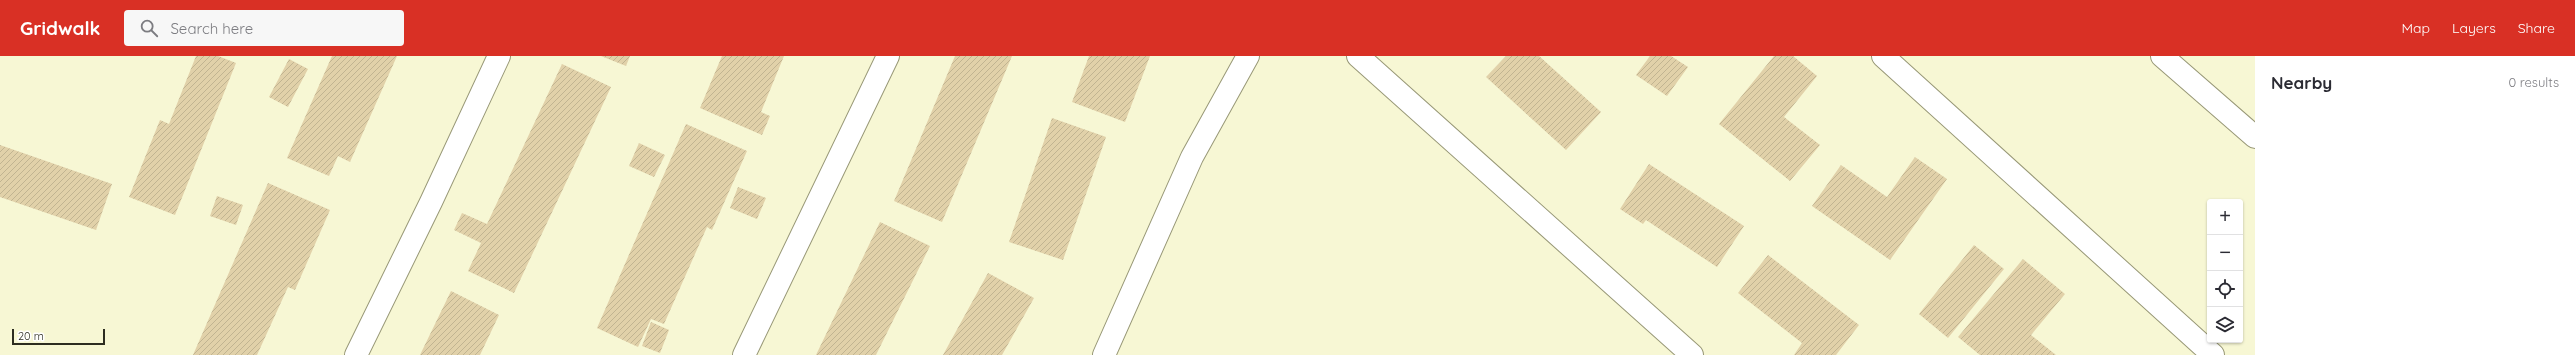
<!DOCTYPE html>
<meta charset="utf-8">
<style>
body{margin:0;font-family:Quicksand,sans-serif;background:#f7f7f7;color:#2b2b33}
.controls{position:absolute;right:12px;bottom:12px;display:grid;overflow:hidden;border-radius:4px;box-shadow:0 1px 3px #0004}
.controls button{width:36px;height:36px;display:grid;place-items:center;padding:0;border:0;border-bottom:1px solid #e1e1e2;background:#fff;color:#2b2b33;font:20px sans-serif}
.scale{position:absolute;left:12px;bottom:10px;width:93px;box-sizing:border-box;padding-left:4px;border:2px solid #2d2d20;border-top:0;font-size:11px;line-height:14px;white-space:nowrap;color:#2d2d20;-webkit-text-stroke:3px #fff;paint-order:stroke}
.list{margin:0;padding:0;list-style:none}
h2{display:flex;justify-content:space-between;align-items:center;height:52px;margin:0;padding:0 16px;font-size:17px}
h2 small{font-size:13px;font-weight:400;color:#7c7c81}
.icon{flex:none;width:22px;height:22px;fill:none;stroke:currentColor;stroke-width:2;stroke-linecap:round;stroke-linejoin:round}
.map{position:relative;flex:none;width:2255px;height:299px;overflow:hidden}
header{display:flex;align-items:center;gap:24px;box-sizing:border-box;height:56px;padding:0 20px;background:#d93025;color:#fff}
header strong{font-size:19px}
nav{display:flex;gap:22px;margin-inline-start:auto;font-size:14px}
.search{width:280px;height:36px;background:#f7f7f7;display:flex;align-items:center;gap:10px;box-sizing:border-box;padding:0 14px;border-radius:4px;color:#7c7c81;font-size:15px}
main{display:flex}
aside{flex:1;background:#fff}
.map>svg:first-child{display:block}
.building{fill:url(#building-hatch)}
.lines{fill:none;stroke-linecap:round;stroke-linejoin:round}
.minor-casing{stroke:#989877;stroke-width:24}
.secondary-casing{stroke:#989877;stroke-width:24}
.minor{stroke:#fff;stroke-width:22}
.secondary{stroke:#fff;stroke-width:22}
</style>
<header>
<strong>Gridwalk</strong>
<div class="search"><svg class="icon" aria-label="search" viewBox="0 0 24 24"><circle cx="10" cy="10" r="6"/><path d="M15 15l6 6"/></svg>Search here</div>
<nav><a>Map</a><a>Layers</a><a>Share</a></nav>
</header>
<main>
<div class="map">
<svg width="2255" height="299" viewBox="0 0 2255 299">
<defs>
<pattern id="building-hatch" width="6" height="6" patternUnits="userSpaceOnUse"><rect width="6" height="6" fill="#e1d1a9"/><path d="M-1 1l2-2M0 6l6-6M5 7l2-2" fill="none" stroke="#c1b491"/></pattern>
</defs>
<rect width="100%" height="100%" fill="#f7f7d4"/>
<!-- building -->
<path class="building" d="M 196,0 L 218,0 L 236,7 L 175,159 L 129,141 L 160,64 L 169,68 Z
M 332,0 L 397,0 L 350,106 L 338,100 L 329,120 L 287,102 Z
M 601,0 L 630,0 L 626,10 Z
M 722,0 L 784,0 L 761,56 L 770,60 L 762,79 L 700,52 Z
M 955,0 L 1012,0 L 942,166 L 894,145 Z
M 1089,0 L 1150,0 L 1125,66 L 1072,46 Z
M 1506,0 L 1539,0 L 1601,56 L 1566,94 L 1486,21 Z
M 1650,0 L 1671,0 L 1688,11 L 1667,40 L 1636,19 Z
M 1774,0 L 1793,0 L 1817,20 L 1784,61 L 1820,89 L 1790,125 L 1719,68 Z
M 289,3 L 308,13 L 288,51 L 269,41 Z
M 562,8 L 611,31 L 514,237 L 468,215 L 481,187 L 454,174 L 462,157 L 487,168 Z
M 1052,62 L 1106,81 L 1063,204 L 1009,186 Z
M 686,68 L 747,95 L 712,174 L 707,171 L 664,268 L 651,263 L 638,291 L 597,272 Z
M 639,87 L 665,99 L 654,121 L 629,110 Z
M 0,89 L 112,128 L 96,174 L 0,141 Z
M 1915,101 L 1947,123 L 1890,204 L 1812,150 L 1841,109 L 1887,141 Z
M 1649,108 L 1744,170 L 1717,211 L 1646,164 L 1643,168 L 1620,153 Z
M 268,127 L 330,154 L 295,234 L 288,231 L 257,299 L 193,299 Z
M 738,131 L 766,142 L 757,163 L 730,152 Z
M 217,140 L 243,149 L 236,169 L 210,160 Z
M 880,166 L 930,190 L 876,299 L 816,299 Z
M 1974,189 L 2004,213 L 1948,282 L 1919,258 Z
M 1768,199 L 1859,269 L 1836,299 L 1794,299 L 1802,287 L 1738,237 Z
M 2023,203 L 2065,238 L 2031,279 L 2056,299 L 1980,299 L 1958,281 Z
M 988,217 L 1034,242 L 1002,299 L 943,299 Z
M 451,235 L 499,259 L 480,299 L 420,299 Z
M 651,266 L 669,274 L 660,297 L 642,290 Z"/>
<g class="lines">
<!-- minor casing -->
<g class="minor-casing">
<path id="minor" d="M 1358,0 L 1692,299
M 1883,0 L 2213,299
M 356,299 L 431,146 L 499,0
M 744,299 L 888,0
M 1104,299 L 1192,101 L 1248,0"/>
</g>
<!-- secondary casing -->
<g class="secondary-casing">
<path id="secondary" d="M 2162,0 L 2255,81"/>
</g>
<!-- minor -->
<use href="#minor" class="minor"/>
<!-- secondary -->
<use href="#secondary" class="secondary"/>
</g>
</svg>
<div class="controls">
<button>+</button>
<button>−</button>
<button><svg class="icon" aria-label="locate" viewBox="0 0 24 24"><circle cx="12" cy="12" r="6"/><path d="M12 2v4M12 18v4M2 12h4M18 12h4"/></svg></button>
<button><svg class="icon" aria-label="layers" viewBox="0 0 24 24"><path d="M12 4l9 5-9 5-9-5zM3 14l9 5 9-5"/></svg></button>
</div>
<div class="scale">20 m</div>
</div>
<aside>
<h2>Nearby<small>0 results</small></h2>
<ul class="list">
</ul>
</aside>
</main>
